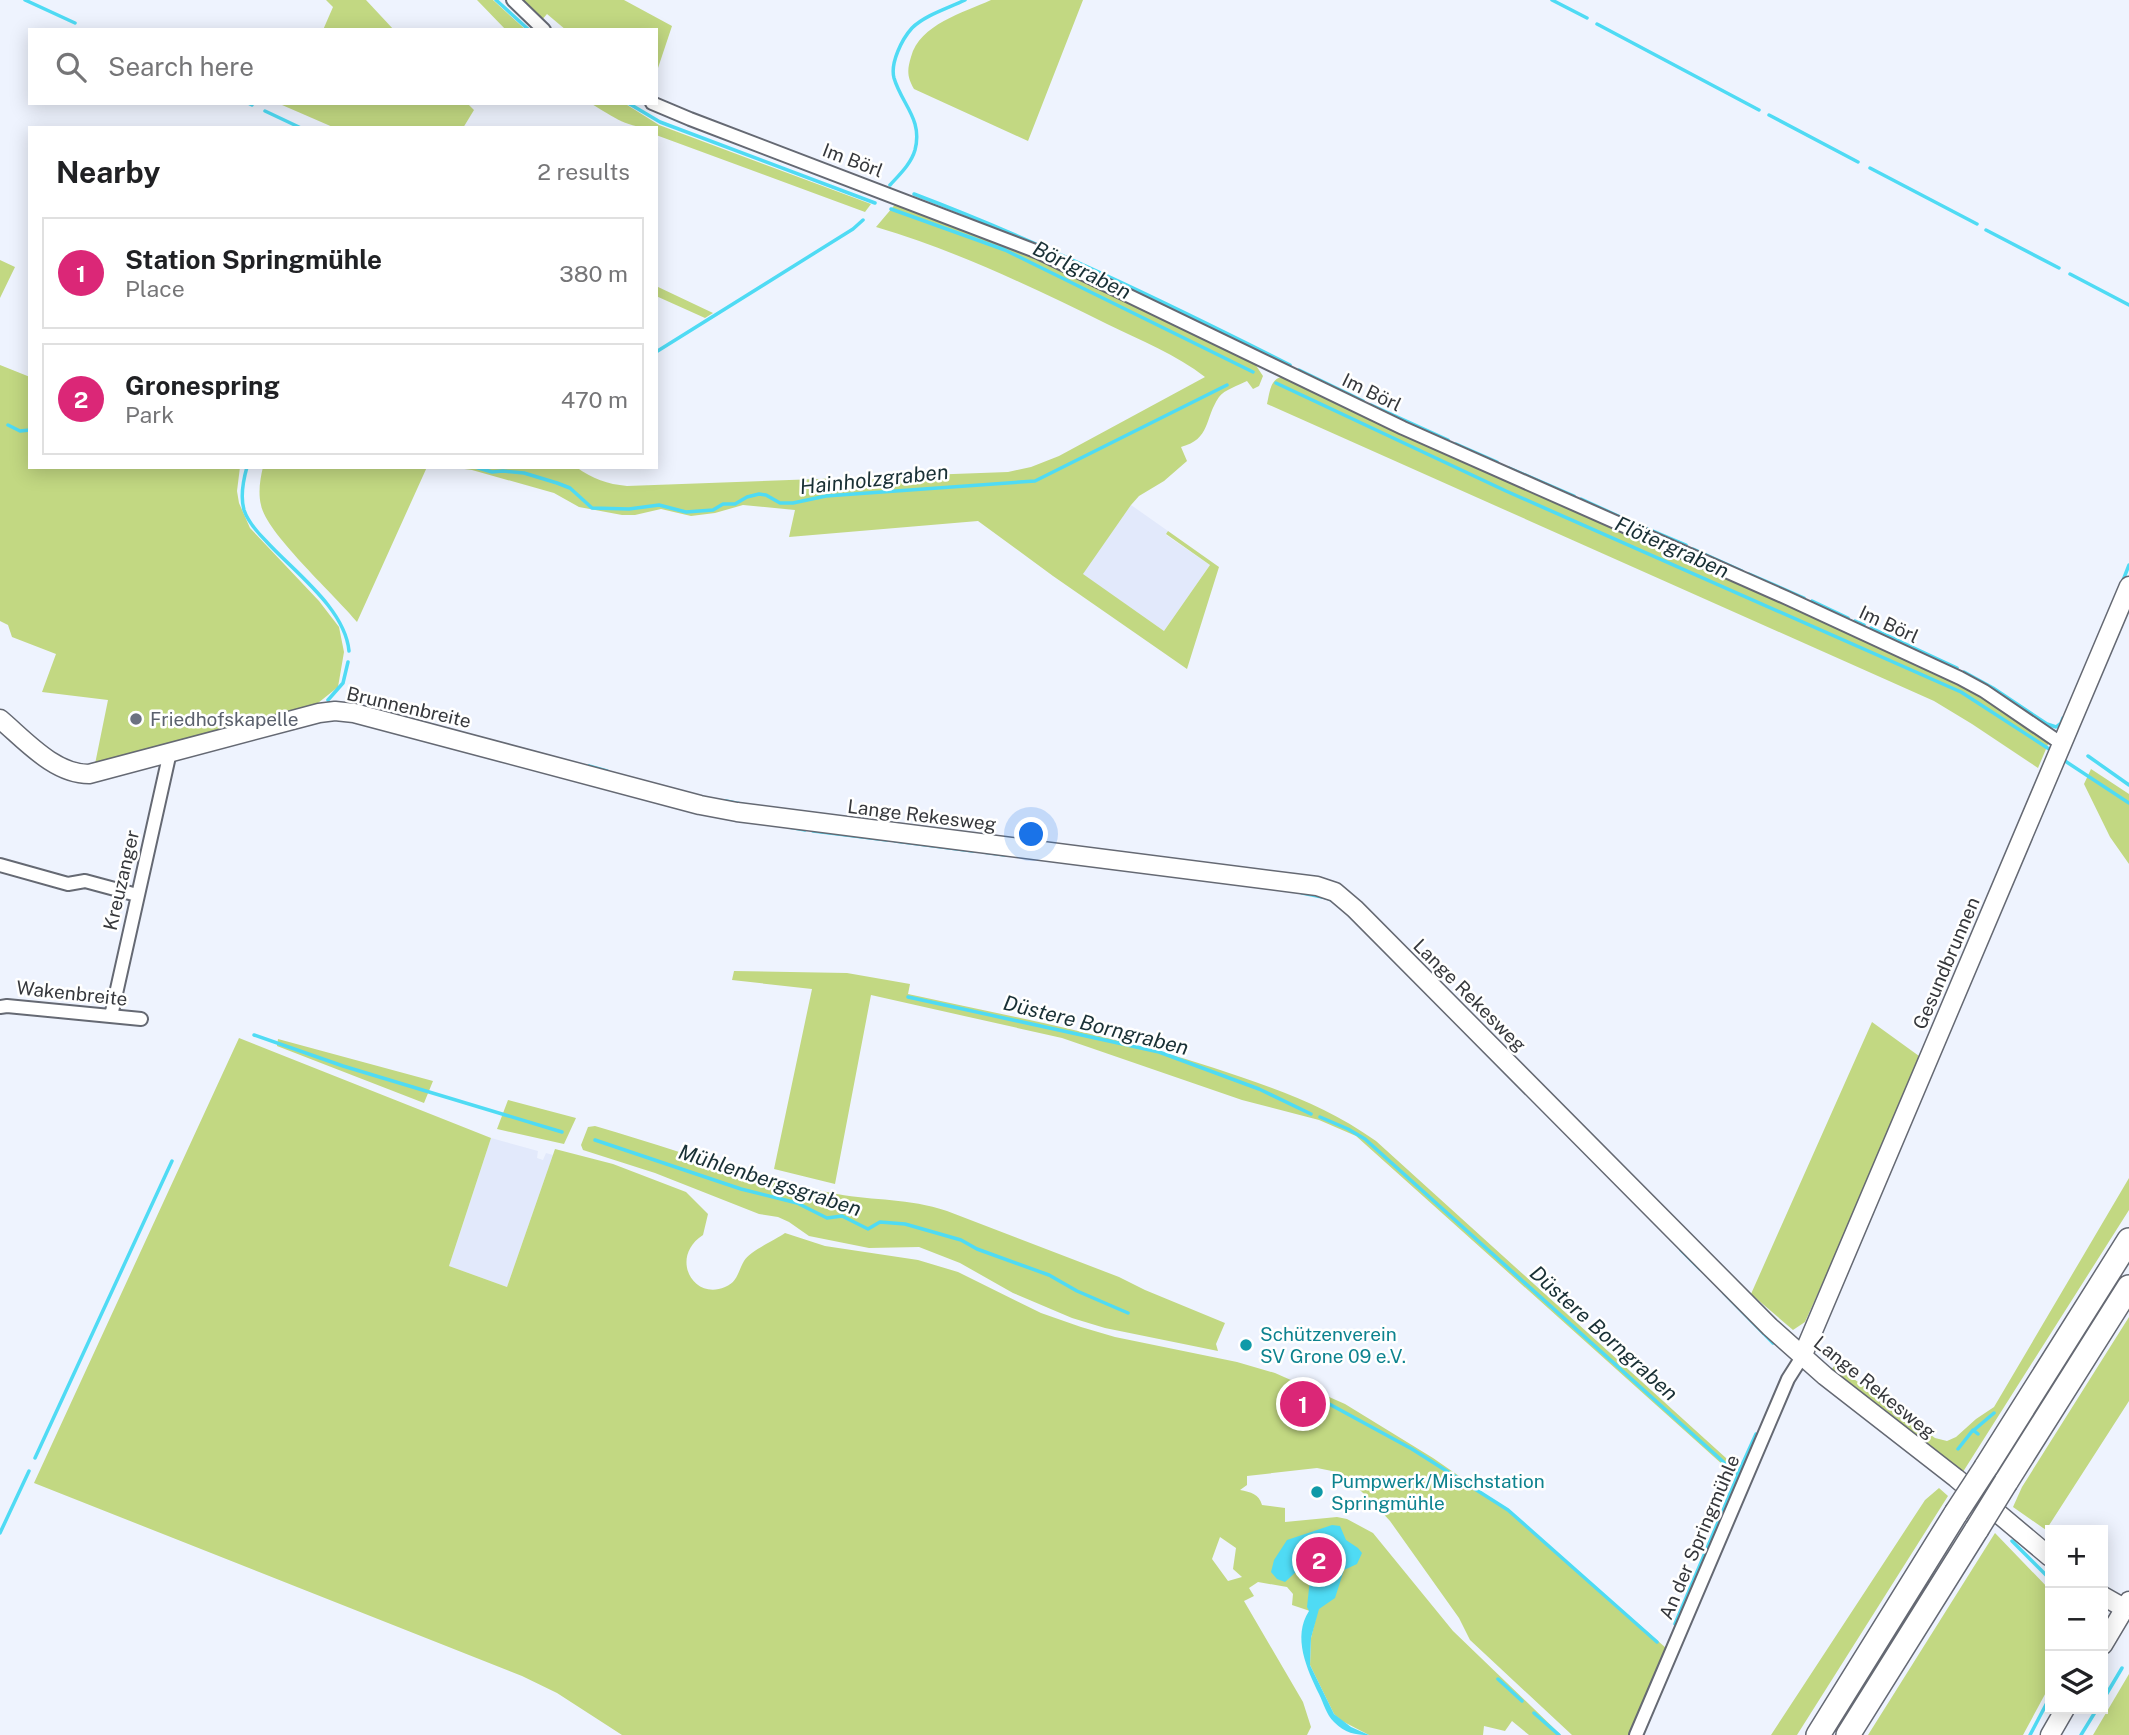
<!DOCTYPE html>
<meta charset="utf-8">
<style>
body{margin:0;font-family:"Public Sans",sans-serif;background:#f2f2f2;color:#202124}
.controls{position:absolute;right:21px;bottom:21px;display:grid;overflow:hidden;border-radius:0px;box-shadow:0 4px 18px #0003}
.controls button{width:63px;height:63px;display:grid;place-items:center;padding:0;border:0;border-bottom:2px solid #e0e0e0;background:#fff;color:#202124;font:35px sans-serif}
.you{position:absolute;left:1032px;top:835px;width:24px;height:24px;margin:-18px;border:5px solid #fff;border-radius:50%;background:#1a73e8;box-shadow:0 0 0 10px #1a73e833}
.badge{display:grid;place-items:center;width:46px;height:46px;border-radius:50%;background:#db2777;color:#fff;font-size:23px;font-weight:700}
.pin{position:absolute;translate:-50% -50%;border:4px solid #fff;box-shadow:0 2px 7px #0006}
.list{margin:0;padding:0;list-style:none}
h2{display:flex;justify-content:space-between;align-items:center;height:91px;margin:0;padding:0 28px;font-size:30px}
h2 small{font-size:23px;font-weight:400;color:#757577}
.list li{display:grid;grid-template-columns:46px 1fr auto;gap:21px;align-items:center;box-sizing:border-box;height:112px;margin:0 14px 14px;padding:0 14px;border:2px solid #e0e0e0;border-radius:0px}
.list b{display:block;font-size:26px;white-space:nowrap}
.list p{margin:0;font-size:23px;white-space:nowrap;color:#757577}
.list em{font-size:23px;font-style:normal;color:#757577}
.icon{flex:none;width:38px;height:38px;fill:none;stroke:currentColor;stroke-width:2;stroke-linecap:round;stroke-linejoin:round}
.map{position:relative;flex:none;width:2129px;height:1735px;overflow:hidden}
.search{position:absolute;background:#fff;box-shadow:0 4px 18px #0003;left:28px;top:28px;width:630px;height:77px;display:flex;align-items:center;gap:18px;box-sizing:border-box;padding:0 24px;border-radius:0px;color:#757577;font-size:26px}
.panel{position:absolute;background:#fff;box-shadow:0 4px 18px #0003;left:28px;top:126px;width:630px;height:343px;border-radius:0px}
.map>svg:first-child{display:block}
.built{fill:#e2e9fb}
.green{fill:#c2d882;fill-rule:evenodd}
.water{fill:#4fdbf4}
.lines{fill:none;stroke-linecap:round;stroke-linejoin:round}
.stream{stroke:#4fdbf4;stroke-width:3.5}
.street-casing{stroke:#656973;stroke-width:16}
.secondary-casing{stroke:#656973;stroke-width:21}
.highway-casing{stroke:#656973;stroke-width:26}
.street{stroke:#fff;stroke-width:12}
.secondary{stroke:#fff;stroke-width:18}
.highway{stroke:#fff;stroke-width:23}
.highway-bridge-casing{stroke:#656973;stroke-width:26;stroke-linecap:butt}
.highway-bridge{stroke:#fff;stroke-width:23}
.worship-dot{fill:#6b7280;stroke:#fff;stroke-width:2.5}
.culture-dot{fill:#0f9aa8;stroke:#fff;stroke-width:2.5}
.labels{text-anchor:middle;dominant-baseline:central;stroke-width:5;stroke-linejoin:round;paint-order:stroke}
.street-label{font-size:19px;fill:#36383c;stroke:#fff}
.worship-label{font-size:19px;fill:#5b616d;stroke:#fff;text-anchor:start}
.culture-label{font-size:19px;fill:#0d838f;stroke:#fff;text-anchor:start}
.water-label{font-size:21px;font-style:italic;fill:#193035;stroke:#fff}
</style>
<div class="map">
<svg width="2129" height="1735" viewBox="0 0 2129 1735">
<rect width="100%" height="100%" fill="#eef3fe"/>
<!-- built -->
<path class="built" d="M 1131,505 L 1168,531 L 1166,535 L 1210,565 L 1164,631 L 1082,574 Z
M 491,1138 L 538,1151 L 537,1158 L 543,1160 L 546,1153 L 553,1155 L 507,1287 L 449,1266 Z"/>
<!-- green -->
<path class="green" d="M 326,0 L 366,0 L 394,30 L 323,30 L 333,7 Z
M 477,0 L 493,0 L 526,30 L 506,30 Z
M 520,0 L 624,0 L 672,26 L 656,74 L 656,30 L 566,30 L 547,14 L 541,21 Z
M 991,0 L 1083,0 L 1028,141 L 914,89 C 907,77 907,70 911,57 C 920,24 963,13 991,0 Z
M 283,103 L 467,103 L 474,110 L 463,128 L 335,128 L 282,105 Z
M 590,103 L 624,103 L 659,125 L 871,204 L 865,212 L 656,135 L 656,128 C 626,128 616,118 590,103 Z
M 898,201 L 1005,241 L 1253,361 L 1263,376 L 1259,386 L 1253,389 L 1247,381 C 1239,385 1224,390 1219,397 C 1204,419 1211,439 1181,447 L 1187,461 L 1164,481 L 1139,496 L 1131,505 L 1083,574 L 1164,631 L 1210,565 L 1166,534 L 1168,531 L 1219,567 L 1187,669 L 1053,576 L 978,521 L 789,537 L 795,510 L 743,505 L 715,513 L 691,516 L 661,509 L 635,515 L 622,515 L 579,507 L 554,493 L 472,470 L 449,467 L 576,467 C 593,479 607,484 627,486 L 1008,472 L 1031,467 L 1059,456 L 1205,377 C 1177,355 1140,340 1107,324 C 1032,287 957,251 876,227 Z
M 0,260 L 15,267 L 0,298 Z
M 656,286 L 713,313 L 705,318 L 656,296 Z
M 0,365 L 30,377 L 30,467 L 240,467 L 237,491 L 239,503 L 250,528 L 319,601 L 339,627 L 344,652 L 338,687 L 318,703 L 95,764 L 108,700 L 42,692 L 56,654 L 12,637 L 8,625 L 0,621 Z
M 1285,376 L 1967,686 L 2049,742 L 2038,768 L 1972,724 L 1934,701 L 1267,404 C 1270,391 1270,378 1285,376 Z
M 263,467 L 427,467 L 357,622 C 336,596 266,533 261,505 C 258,493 260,479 263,467 Z
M 2091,769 L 2129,794 L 2129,864 L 2110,837 L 2084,784 Z
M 734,971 L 847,973 L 910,984 L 908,994 C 1019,1018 1133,1039 1241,1077 C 1291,1094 1332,1110 1376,1141 L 1737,1468 L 1733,1474 L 1356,1136 L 1319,1120 L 1242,1100 L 1062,1038 L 871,995 L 835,1184 L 774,1169 L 812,989 L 732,980 Z
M 1872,1022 L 1919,1056 L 1919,1069 L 1805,1322 L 1793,1330 L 1751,1294 Z
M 239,1038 L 491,1138 L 449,1266 L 507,1287 L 555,1149 L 613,1164 L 686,1192 L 708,1214 L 703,1235 C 669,1257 693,1301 725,1287 C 738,1282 738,1271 744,1261 C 750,1251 775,1240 785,1233 L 825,1246 L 918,1260 L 958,1272 L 1041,1313 L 1081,1327 L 1115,1337 L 1237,1362 L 1275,1373 L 1345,1404 L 1433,1458 L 1508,1510 L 1666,1648 L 1629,1735 L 1572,1735 L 1470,1640 L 1459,1618 L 1390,1521 L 1377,1507 L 1349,1479 L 1337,1472 L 1317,1468 L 1247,1476 L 1247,1485 L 1240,1490 C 1251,1492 1259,1494 1262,1505 L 1285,1508 L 1285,1522 L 1337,1517 L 1347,1519 L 1373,1533 L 1453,1631 L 1561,1735 L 1529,1735 L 1512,1721 L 1505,1731 L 1484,1726 L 1483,1735 L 1369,1735 L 1342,1721 L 1334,1714 L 1310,1665 L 1311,1638 L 1318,1609 L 1313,1612 L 1292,1605 L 1293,1594 L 1287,1587 L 1258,1582 L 1249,1588 L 1254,1596 L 1244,1601 L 1303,1702 L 1311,1727 L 1307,1735 L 622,1735 L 557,1693 L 522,1676 L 34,1483 ZM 1220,1537 L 1236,1548 L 1233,1569 L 1242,1577 L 1228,1581 L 1212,1559 Z
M 278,1039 L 433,1081 L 424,1103 L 277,1046 Z
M 508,1100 L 576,1118 L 564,1144 L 497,1129 Z
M 595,1126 C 675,1149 754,1179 837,1194 C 875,1201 908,1198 947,1211 L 1119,1277 L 1145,1290 L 1225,1323 L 1216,1344 L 1218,1351 L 1105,1328 L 1072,1318 L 1013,1293 L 960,1263 L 919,1247 L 869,1248 L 809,1236 L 789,1222 L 778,1217 L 759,1214 L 655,1173 L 583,1150 L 581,1145 L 588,1127 Z
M 2129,1178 L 2129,1210 L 1961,1475 L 1860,1395 L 1832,1369 L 1837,1362 L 1847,1374 L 1935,1438 L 1947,1441 L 1956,1437 L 1976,1419 L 1994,1407 Z
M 2129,1317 L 2129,1401 L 2046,1530 L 2013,1507 L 2022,1487 Z
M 1939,1488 L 1948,1496 L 1797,1735 L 1771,1735 L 1925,1500 Z
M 1995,1533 L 2050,1590 L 2050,1685 L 2023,1735 L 1868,1735 Z
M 2129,1674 L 2129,1735 L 2093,1735 Z"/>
<!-- water -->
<path class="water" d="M 1332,1525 L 1340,1526 L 1346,1540 L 1358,1548 L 1362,1553 L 1357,1564 L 1344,1570 L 1335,1598 L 1319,1609 L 1311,1638 L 1310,1665 L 1334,1714 L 1351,1727 L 1369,1735 C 1355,1735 1345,1733 1334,1722 C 1326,1714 1324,1704 1319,1694 C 1307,1669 1292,1637 1309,1611 L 1307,1607 L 1310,1579 L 1308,1572 L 1297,1571 L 1285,1582 L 1277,1579 L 1271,1572 L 1274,1560 L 1287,1540 Z"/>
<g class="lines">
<!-- stream -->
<path class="stream" d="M 25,0 L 75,23
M 496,0 L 529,30
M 1552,0 L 1587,18
M 1597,24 L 1759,110
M 248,103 L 252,105
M 628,103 L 660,122 L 875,203
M 265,111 L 301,128
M 1769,115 L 1858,162
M 1870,168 L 1977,224
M 890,185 C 899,175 911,164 915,150 C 923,119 902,105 894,78 C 890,63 902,39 912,28 C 925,15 949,8 965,0
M 914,194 C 1043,243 1167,303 1290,365
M 891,209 L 1005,250 L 1253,372
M 1986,230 L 2059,268
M 2070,274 L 2129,305
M 656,352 L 853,229 L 863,220
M 1299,370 L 1363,401
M 1276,383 L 1506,491 L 1961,692 L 2049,749
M 1371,405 L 1448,440
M 8,425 L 20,431 L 30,430
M 1456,444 L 1497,462
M 247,467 C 243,481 240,496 244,510 C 248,522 257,532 266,541 C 293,571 345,608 349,651
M 475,467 L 492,472 L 503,471 L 524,473 L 557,483 L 570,488 L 592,508 L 629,509 L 659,505 L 686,512 L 713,510 L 723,504 L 735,504 L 747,497 L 759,494 L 766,495 L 780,503 L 793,503 L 826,496 L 1035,481 L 1227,385
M 1509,468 L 1574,496
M 1581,499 L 1629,521
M 1641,526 L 1686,545
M 1693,549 L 1742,571
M 1749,574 L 1804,598
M 2122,583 L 2129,565
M 1812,601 L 1848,618
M 1855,621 L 1864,625
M 1871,628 L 1957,668
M 1964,672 L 1993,688 L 2047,724 L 2056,727 L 2061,723 L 2063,718
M 328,700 L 343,683 L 348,662
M 2088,756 L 2129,785
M 2062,759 L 2129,803
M 589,766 L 607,771
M 726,801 L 746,805
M 789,827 L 805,830
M 813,831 L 887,840
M 895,841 L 973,851
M 983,852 L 1005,855
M 1302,893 L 1327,898 L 1335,902
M 908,997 L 1159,1052 L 1259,1089 L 1311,1114
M 254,1035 L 343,1066 L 562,1132
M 1320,1117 L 1348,1129 L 1365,1139 L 1738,1475 L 1675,1624
M 595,1140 L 741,1189 L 797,1203 L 827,1218 L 842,1216 L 868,1229 L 880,1222 L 905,1224 L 961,1240 L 977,1249 L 1049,1275 L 1077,1291 L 1128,1313
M 1681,1250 L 1700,1269
M 1724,1293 L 1773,1343
M 1320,1399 L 1412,1449 L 1508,1510 L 1657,1642
M 1974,1430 L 1994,1413
M 1958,1449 L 1973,1430 L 1978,1434
M 35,1458 L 172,1161
M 1738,1474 L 1756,1434
M 0,1533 L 29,1471
M 2012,1541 L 2050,1579
M 1498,1679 L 1522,1701
M 2103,1700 L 2122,1668
M 1534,1713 L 1559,1735
M 2030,1735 L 2050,1697
M 2081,1735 L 2097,1709"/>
<!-- street casing -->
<g class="street-casing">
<path id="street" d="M 513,0 L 544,30
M 652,103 L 690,119 L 1038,252 L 1403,428 L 1787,598 L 1960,678 L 1984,691 L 2062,744
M 0,865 L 68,884 L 85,881 L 137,895
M 0,1007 L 7,1006 L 141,1019
M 111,1016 L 170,752
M 1636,1735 L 1788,1379 L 1802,1357"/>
</g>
<!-- secondary casing -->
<g class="secondary-casing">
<path id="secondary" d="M 0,719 C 25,740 54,774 89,774 L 319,713 L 335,711 L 354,713 L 700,805 L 737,812 L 1317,886 L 1335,892 L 1355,909 L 1770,1327 L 1825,1376 L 1956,1478 L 2050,1557
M 1802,1357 L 2129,586
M 2103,1596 L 2124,1608
M 2103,1645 L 2129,1601
M 2050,1735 L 2065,1709"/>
</g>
<!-- highway casing -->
<g class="highway-casing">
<path id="highway" d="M 1986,1467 L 2129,1240
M 2006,1482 L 2129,1287
M 1818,1735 L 1956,1513
M 1848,1735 L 1977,1529"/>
</g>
<!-- street -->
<use href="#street" class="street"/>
<!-- secondary -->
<use href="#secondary" class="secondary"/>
<!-- highway -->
<use href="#highway" class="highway"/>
<!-- highway-bridge casing -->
<g class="highway-bridge-casing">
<path id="highway-bridge" d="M 1956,1513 L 1986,1467
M 1977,1529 L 2006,1482"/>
</g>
<!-- highway-bridge -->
<use href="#highway-bridge" class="highway-bridge"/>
</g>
<!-- markers -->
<circle class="worship-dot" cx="136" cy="719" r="7"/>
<g class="culture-dot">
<circle cx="1246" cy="1345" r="7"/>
<circle cx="1317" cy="1492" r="7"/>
</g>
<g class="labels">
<!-- street labels -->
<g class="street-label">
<text transform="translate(853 160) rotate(21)">Im Börl</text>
<text transform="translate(1372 392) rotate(26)">Im Börl</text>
<text transform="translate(1889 624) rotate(25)">Im Börl</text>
<text transform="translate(409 707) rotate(13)">Brunnenbreite</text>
<text transform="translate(922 815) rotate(7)">Lange Rekesweg</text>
<text transform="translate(121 880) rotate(-77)">Kreuzanger</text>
<text transform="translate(1946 963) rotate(-67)">Gesundbrunnen</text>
<text transform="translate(72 993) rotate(6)">Wakenbreite</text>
<text transform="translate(1470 995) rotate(45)">Lange Rekesweg</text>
<text transform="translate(1875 1387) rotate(39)">Lange Rekesweg</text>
<text transform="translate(1699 1537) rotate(-67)">An der Springmühle</text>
</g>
<!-- worship labels -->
<g class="worship-label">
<text x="150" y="719">Friedhofskapelle</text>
</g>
<!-- culture labels -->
<g class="culture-label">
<text x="1260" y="1334">Schützenverein<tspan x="1260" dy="22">SV Grone 09 e.V.</tspan></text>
<text x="1331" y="1481">Pumpwerk/Mischstation<tspan x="1331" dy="22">Springmühle</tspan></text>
</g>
<!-- water labels -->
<g class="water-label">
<text transform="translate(1082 270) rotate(26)">Börlgraben</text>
<text transform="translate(874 479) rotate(-6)">Hainholzgraben</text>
<text transform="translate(1672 547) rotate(24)">Flötergraben</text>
<text transform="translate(1096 1025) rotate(14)">Düstere Borngraben</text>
<text transform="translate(770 1180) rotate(18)">Mühlenbergsgraben</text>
<text transform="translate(1604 1333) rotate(42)">Düstere Borngraben</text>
</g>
</g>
</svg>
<div class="controls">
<button>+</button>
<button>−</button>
<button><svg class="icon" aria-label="layers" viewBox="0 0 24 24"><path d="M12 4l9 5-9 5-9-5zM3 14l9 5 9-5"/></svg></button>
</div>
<div class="you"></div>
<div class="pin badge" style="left:1303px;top:1404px">1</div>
<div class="pin badge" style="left:1319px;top:1560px">2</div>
<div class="search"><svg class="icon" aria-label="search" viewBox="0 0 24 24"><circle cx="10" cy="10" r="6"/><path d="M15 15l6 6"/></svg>Search here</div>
<section class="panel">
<h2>Nearby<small>2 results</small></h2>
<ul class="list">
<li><span class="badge">1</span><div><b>Station Springmühle</b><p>Place</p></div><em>380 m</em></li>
<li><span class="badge">2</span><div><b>Gronespring</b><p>Park</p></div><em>470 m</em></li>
</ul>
</section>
</div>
